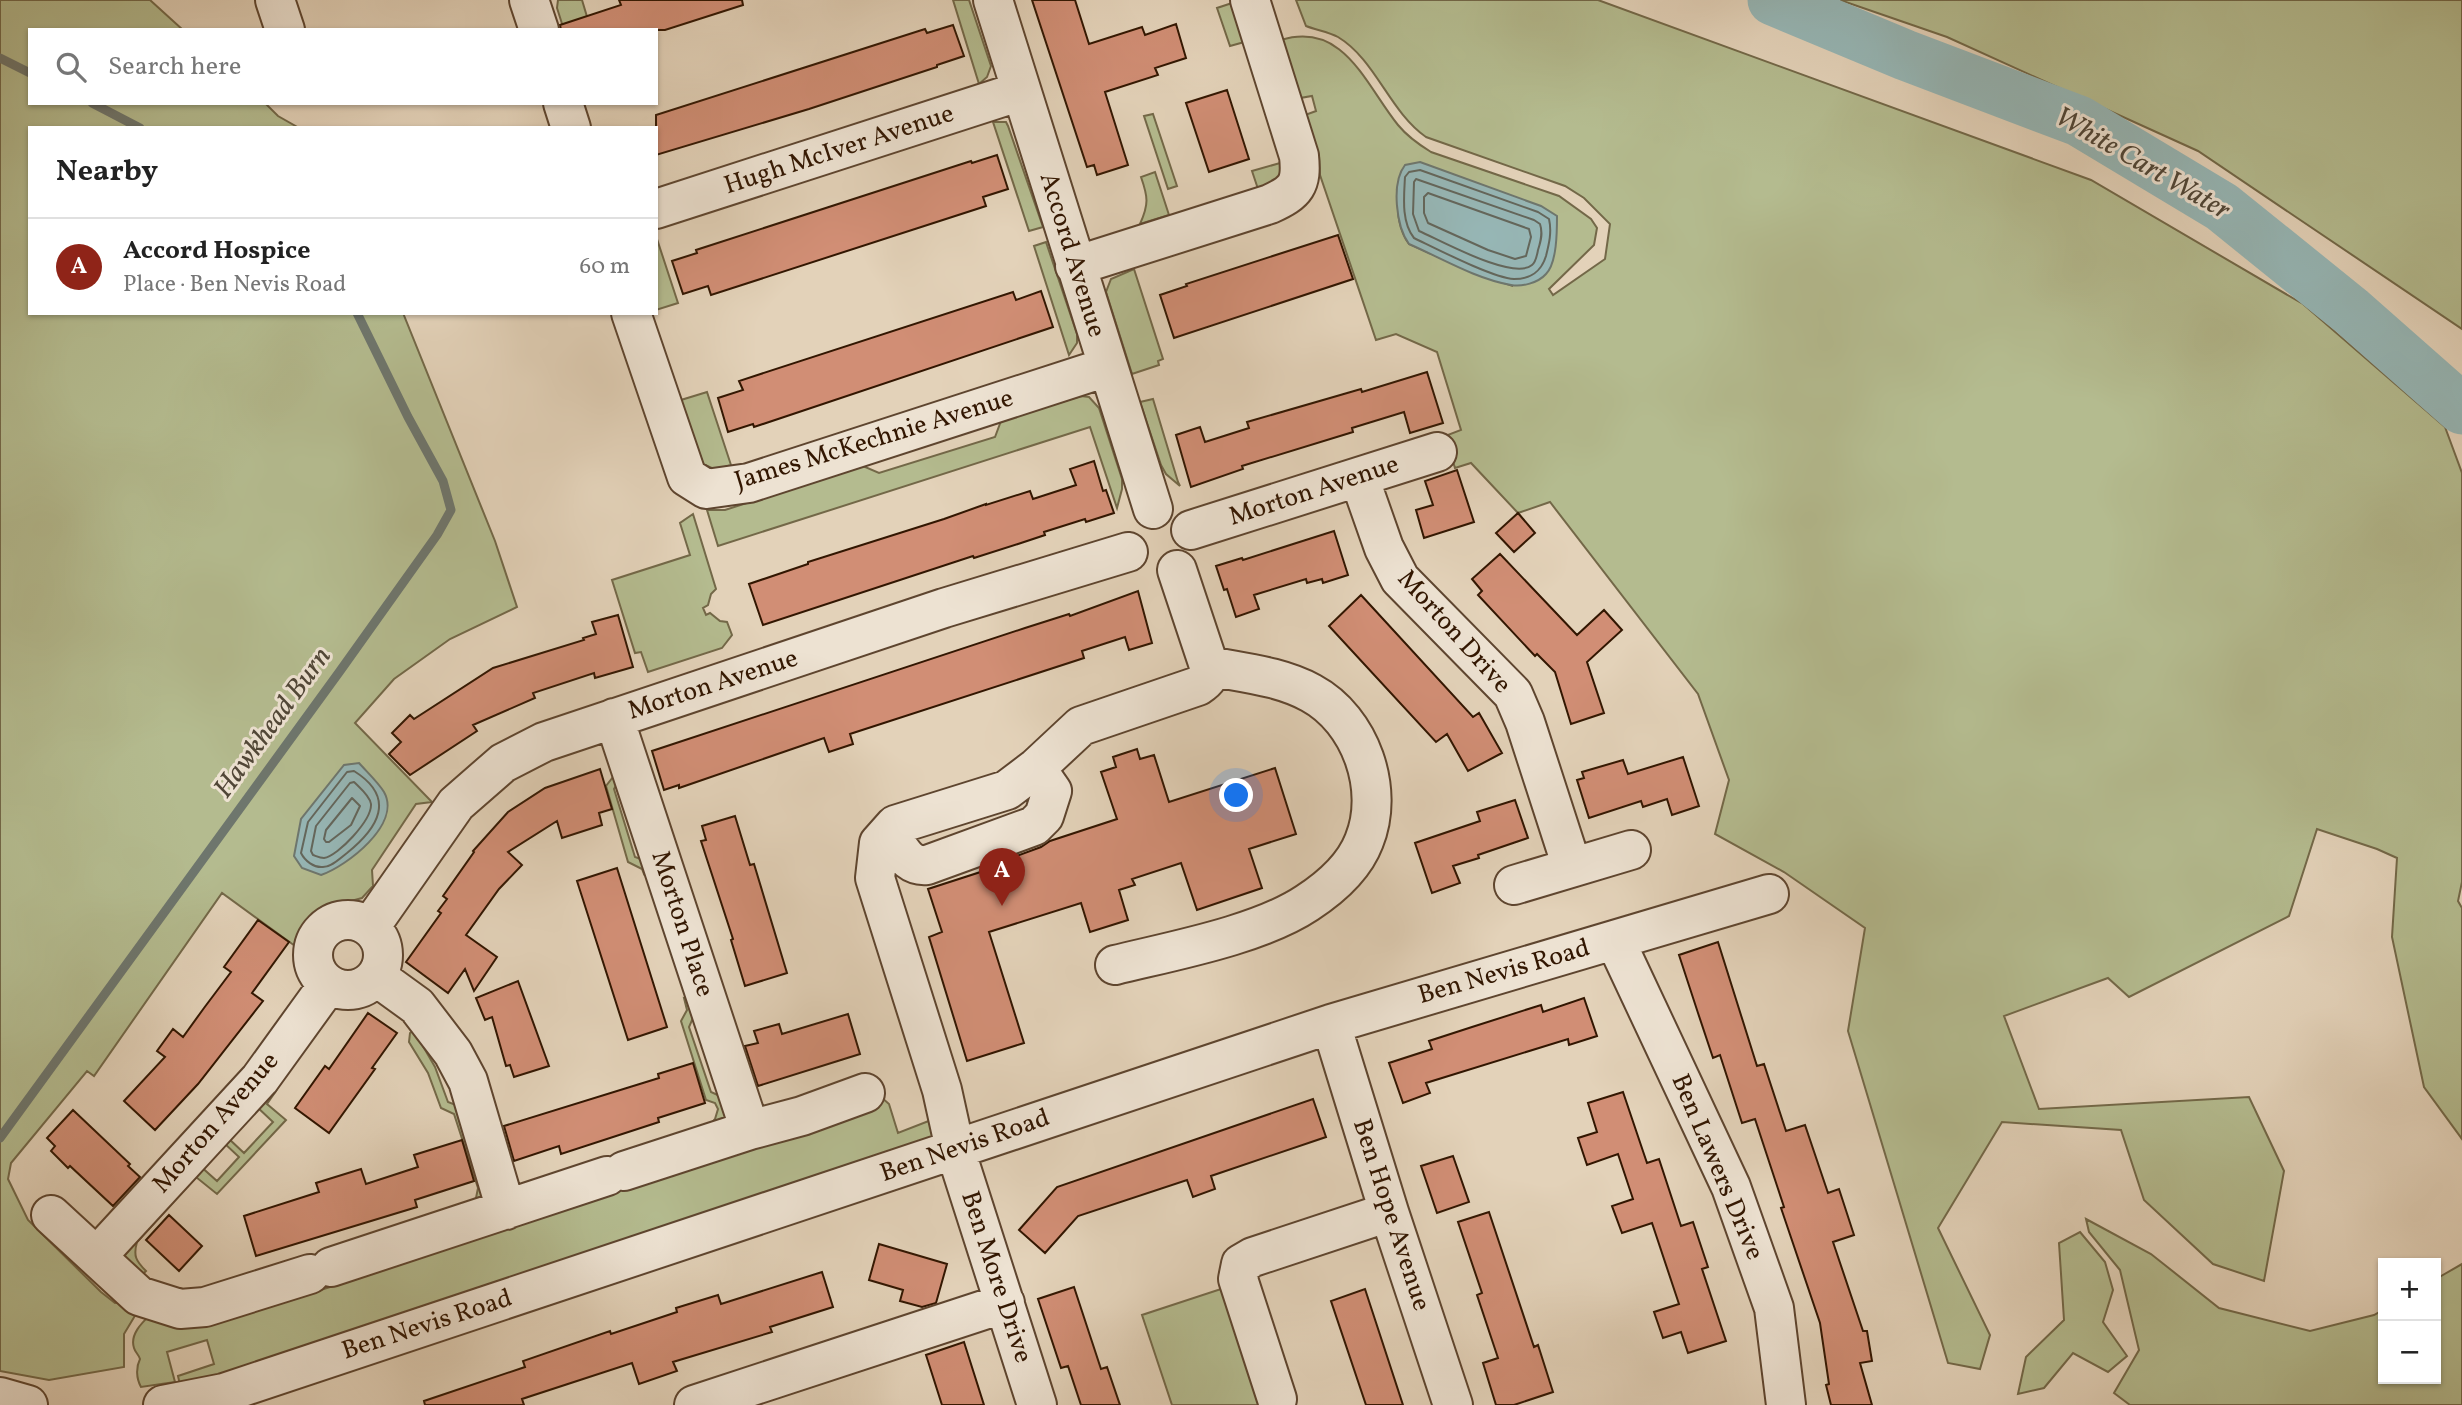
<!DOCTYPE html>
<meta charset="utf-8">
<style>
body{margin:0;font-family:Vollkorn,serif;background:#f2f2f2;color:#222}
.controls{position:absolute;right:21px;bottom:21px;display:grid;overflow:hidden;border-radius:0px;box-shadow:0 2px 5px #0004}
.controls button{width:63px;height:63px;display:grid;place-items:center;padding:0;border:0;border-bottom:2px solid #e0e0e0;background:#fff;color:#222;font:35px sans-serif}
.you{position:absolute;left:1237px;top:796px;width:24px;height:24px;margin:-18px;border:5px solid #fff;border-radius:50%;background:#1a73e8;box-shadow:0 0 0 10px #1a73e833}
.badge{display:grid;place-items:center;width:46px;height:46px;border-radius:50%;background:#8f2418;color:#fff;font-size:23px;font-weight:700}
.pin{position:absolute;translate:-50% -58px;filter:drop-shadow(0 2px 4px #0008)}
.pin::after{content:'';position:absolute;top:37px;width:24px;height:21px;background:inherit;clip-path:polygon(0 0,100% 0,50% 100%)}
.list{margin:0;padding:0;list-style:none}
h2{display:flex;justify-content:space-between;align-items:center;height:91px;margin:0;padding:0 28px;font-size:30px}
h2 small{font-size:23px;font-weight:400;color:#767676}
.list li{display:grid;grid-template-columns:46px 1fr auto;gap:21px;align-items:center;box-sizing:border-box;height:98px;padding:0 28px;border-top:2px solid #e0e0e0}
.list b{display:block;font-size:26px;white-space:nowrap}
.list p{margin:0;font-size:23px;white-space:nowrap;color:#767676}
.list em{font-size:23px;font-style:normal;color:#767676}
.icon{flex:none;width:38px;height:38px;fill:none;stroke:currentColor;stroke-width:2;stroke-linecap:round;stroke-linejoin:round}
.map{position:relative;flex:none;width:2462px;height:1405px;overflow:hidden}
.search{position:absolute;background:#fff;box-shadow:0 2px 5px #0004;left:28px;top:28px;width:630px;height:77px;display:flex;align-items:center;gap:18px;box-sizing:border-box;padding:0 24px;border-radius:0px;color:#767676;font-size:26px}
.panel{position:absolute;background:#fff;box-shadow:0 2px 5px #0004;left:28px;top:126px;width:630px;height:189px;border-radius:0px}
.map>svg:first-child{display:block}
.green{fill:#b4bb8f;stroke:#736848;stroke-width:2;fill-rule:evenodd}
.water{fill:#96b6b5;stroke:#6e766d;stroke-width:2}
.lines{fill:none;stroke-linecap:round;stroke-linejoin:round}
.shore{stroke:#64665b;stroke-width:2}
.stream{stroke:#6e766d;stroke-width:9}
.river{stroke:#96b6b5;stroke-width:51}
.building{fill:#d18e75;stroke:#321601;stroke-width:2}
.minor-casing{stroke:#5e452f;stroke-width:42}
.minor{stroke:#ede2d2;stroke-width:38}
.labels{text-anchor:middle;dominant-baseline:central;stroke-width:6;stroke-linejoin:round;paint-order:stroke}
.street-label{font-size:26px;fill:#321601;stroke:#ede2d2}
.water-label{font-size:28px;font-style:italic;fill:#504637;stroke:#ede2d2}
</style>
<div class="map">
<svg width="2462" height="1405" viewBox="0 0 2462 1405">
<rect width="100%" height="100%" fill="#e3d2b9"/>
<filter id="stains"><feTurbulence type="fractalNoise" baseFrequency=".00286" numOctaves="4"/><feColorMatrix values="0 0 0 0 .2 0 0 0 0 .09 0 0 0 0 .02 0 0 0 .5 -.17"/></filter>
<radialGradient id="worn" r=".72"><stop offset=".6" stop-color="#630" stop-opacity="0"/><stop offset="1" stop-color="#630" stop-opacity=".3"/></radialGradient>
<!-- green -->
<path class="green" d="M 0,0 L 150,0 L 183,30 L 30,30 L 30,103 L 265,103 L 278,116 L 299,128 L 30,128 L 30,313 L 403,313 L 495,541 L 517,607 L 450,639 L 394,679 L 355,723 L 432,802 L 416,804 L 372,870 L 373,886 L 362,898 L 322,909 L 312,917 L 299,934 L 295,946 L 222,893 L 94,1076 L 87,1071 L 11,1163 L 8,1179 L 28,1220 L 101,1292 L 115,1303 L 130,1301 L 139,1309 L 124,1334 L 124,1367 L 49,1380 L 0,1371 Z
M 558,0 L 582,0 L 591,30 L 564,30 L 557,8 Z
M 953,0 L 969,0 L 991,66 L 987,77 L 979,84 Z
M 1296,0 L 1598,0 L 2091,180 L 2303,304 L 2445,427 L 2462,473 L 2462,882 L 2458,901 L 2462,908 L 2462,1139 L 2424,1087 L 2392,937 L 2397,858 L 2377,849 L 2317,829 L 2289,916 L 2129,997 L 2108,978 L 2004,1016 L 2039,1109 L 2249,1097 L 2284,1171 L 2264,1281 L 2213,1264 L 2144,1200 L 2121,1130 L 2002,1122 L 1938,1228 L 1990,1335 L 1980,1369 L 1948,1363 L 1848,1031 L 1865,928 L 1784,872 L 1715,834 L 1729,780 L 1698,694 L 1550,502 L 1518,513 L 1471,463 L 1455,468 L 1445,436 L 1461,430 L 1437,352 L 1396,334 L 1376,340 L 1320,175 L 1319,156 L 1305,115 L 1316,111 L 1312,96 L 1300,98 L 1281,40 C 1344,21 1365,84 1398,125 C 1407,136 1418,144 1431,152 L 1559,196 L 1591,219 L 1597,228 L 1594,245 L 1549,289 L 1553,295 L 1605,259 L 1610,224 L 1584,198 L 1565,186 L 1426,137 C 1389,111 1376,60 1338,37 C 1329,32 1316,30 1306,26 ZM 1397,191 L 1513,286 L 1479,275 L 1409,244 C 1397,228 1398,210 1397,191 Z
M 1840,0 L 2462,0 L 2462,329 L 2198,151 L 1947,37 Z
M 1235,2 L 1248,41 L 1230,46 L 1217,8 Z
M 1153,114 L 1177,186 L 1168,189 L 1144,116 Z
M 993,122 L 1006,122 L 1008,126 L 1043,227 L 1029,231 Z
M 1287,161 L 1286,176 L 1260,195 L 1252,171 Z
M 1155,172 L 1169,215 L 1140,224 C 1149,204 1148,197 1141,177 Z
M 656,236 L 678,303 L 656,310 Z
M 1046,242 L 1077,334 L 1077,343 L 1069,355 L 1034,246 Z
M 1134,269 L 1163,359 L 1158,361 L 1159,365 L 1132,374 L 1106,292 L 1111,279 Z
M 707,392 L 731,465 L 716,470 L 703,464 L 681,400 Z
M 1081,396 L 1089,397 L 1099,408 L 1122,479 L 1122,489 L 1117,508 L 1090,427 L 718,546 L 707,510 L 725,510 L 863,466 L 879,473 L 995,437 L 1001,421 Z
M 1153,399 L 1178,482 L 1180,486 L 1166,474 L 1161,465 L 1140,402 Z
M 693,514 L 716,589 L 711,594 L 708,605 L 703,608 L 706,615 L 710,613 L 720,621 L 727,622 L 732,635 L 722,648 L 648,672 L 641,652 L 635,653 L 612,580 L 690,555 L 680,523 Z
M 613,777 L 621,778 L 614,789 L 635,857 L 649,862 L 651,868 L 644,874 L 642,869 L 628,862 L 606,786 Z
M 684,998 L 692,999 L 696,1011 L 689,1027 L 711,1092 L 722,1097 L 726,1111 L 725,1120 L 710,1125 L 715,1119 L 718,1109 L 715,1103 L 706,1100 L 681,1021 L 687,1010 Z
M 419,1028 L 420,1041 L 435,1067 L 448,1102 L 461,1107 L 485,1198 L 469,1205 L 476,1198 L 478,1188 L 454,1114 L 441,1108 L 428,1073 L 409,1042 L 410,1033 Z
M 267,1089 L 276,1091 L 267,1104 L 286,1120 L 217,1194 L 196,1177 L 137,1242 C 133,1256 136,1261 146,1271 L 140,1277 L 125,1258 L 126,1247 L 199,1165 L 217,1181 L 239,1157 L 224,1143 L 228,1138 L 244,1153 L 273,1122 L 255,1105 Z
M 880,1096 L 889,1104 L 898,1133 L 939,1117 L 941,1136 L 223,1380 L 180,1385 L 178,1376 L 214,1364 L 207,1340 L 167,1352 L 175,1382 L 141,1387 C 136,1378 136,1367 140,1359 C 139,1355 135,1352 134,1348 C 129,1333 145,1320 154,1311 L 301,1296 L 350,1281 L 356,1272 Z
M 2086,1219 L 2151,1254 L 2219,1308 L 2310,1331 L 2374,1315 L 2383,1310 L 2383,1379 L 2436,1379 L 2436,1279 L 2462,1264 L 2462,1405 L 2130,1405 L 2114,1393 L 2139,1350 L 2120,1270 L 2089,1232 Z
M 2080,1232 L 2105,1262 L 2113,1290 L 2103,1322 L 2127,1356 L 2108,1372 L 2073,1353 L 2044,1388 L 2018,1394 L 2026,1357 L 2064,1320 L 2059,1243 Z
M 1227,1287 L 1260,1405 L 1172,1405 L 1142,1315 Z"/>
<!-- water -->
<path class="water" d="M 1420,162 L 1541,206 L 1557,216 C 1557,231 1557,263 1546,274 C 1538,283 1522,287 1511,285 C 1476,279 1441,258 1409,244 C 1396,226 1391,183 1405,165 Z
M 359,763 C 367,772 378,782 384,792 C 402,824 347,866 321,875 L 302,868 L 294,856 L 301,819 L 344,765 Z"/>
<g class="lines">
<!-- shore -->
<path class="shore" d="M 1420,170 L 1538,212 L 1549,219 C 1552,232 1549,244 1546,256 C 1541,272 1531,279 1514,279 C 1493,278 1435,248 1414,238 C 1401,222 1404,196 1405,177 L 1409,172 Z
M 1416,179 L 1534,220 L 1540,224 C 1543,233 1541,241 1538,250 C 1537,255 1536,262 1532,265 C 1513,281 1440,240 1419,231 L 1413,214 L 1414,182 Z
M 1428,193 L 1529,229 L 1531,237 L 1526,256 L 1515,259 L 1488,250 L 1428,223 L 1424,213 L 1424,197 Z
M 354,771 C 397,798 378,828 347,853 C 340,858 332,867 323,867 C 314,868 305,861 301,853 L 308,822 L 347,772 Z
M 354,782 C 360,788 370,796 371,804 C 372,820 338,856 324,858 C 320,858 316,856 313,855 L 311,851 L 316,826 L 350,783 Z
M 352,798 L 360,806 L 351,825 L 329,842 L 326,842 L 324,839 L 326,830 Z"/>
<!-- stream -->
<path class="stream" d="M 0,58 L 30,73
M 92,103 L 140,128
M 0,1138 L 340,671 L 437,535 L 451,510 L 443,481 L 408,417 L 357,313"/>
<!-- river -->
<path class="river" d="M 1773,0 L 1905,55 L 2079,121 L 2222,207 L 2351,311 L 2462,409"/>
</g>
<!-- building -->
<path class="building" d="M 619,0 L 742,0 L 743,5 L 665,30 L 561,30 L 560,25 L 621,5 Z
M 1032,0 L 1075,0 L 1089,44 L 1142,27 L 1145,35 L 1176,24 L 1186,58 L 1155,68 L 1158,75 L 1105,92 L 1128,165 L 1097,175 L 1094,165 L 1087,167 Z
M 953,25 L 964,56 L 937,65 L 937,67 L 809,109 L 656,155 L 656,115 L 925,29 L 927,33 Z
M 1227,90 L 1249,159 L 1209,172 L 1186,103 Z
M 997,155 L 1008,189 L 983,197 L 986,206 L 711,295 L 708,286 L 683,294 L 672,261 L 697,253 L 696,250 L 971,161 L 972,163 Z
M 1338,235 L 1353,279 L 1174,338 L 1160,295 L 1187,286 L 1186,284 Z
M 1041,291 L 1053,327 L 754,427 L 753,424 L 728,432 L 718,398 L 743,390 L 739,381 L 1013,292 L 1016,300 Z
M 1427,372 L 1443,423 L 1410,433 L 1404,412 L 1352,428 L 1353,432 L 1242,466 L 1243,469 L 1191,487 L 1176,435 L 1200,427 L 1205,442 L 1249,428 L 1247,422 L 1361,389 L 1362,392 Z
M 1094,461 L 1103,491 L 1106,490 L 1114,513 L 1086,522 L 1085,519 L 1044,532 L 1045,535 L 1018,544 L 974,558 L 973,556 L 763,625 L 749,584 L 808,564 L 808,562 L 944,519 L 986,504 L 986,505 L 1030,491 L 1033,499 L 1076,485 L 1070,469 Z
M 1457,470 L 1474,522 L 1424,538 L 1416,510 L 1433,505 L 1425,481 Z
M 1518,513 L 1535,533 L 1514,552 L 1496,533 Z
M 1334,531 L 1348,575 L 1323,583 L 1322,579 L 1307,583 L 1306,579 L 1254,595 L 1259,609 L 1236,617 L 1227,589 L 1224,590 L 1216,566 L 1242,558 L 1243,560 Z
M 1500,554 L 1577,635 L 1604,610 L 1622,630 L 1587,662 L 1604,713 L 1571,724 L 1555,672 L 1537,654 L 1535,656 L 1478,595 L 1482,591 L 1472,579 Z
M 1138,591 L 1152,643 L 1129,650 L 1125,637 L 1082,651 L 1084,658 L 850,734 L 853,744 L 829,752 L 824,738 L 679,788 L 679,785 L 664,790 L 652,751 L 1025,628 L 1069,614 L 1070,616 Z
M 1361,595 L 1473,717 L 1479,713 L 1502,753 L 1468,771 L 1447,734 L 1436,742 L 1329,626 Z
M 618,615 L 633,667 L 595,678 L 594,673 L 533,693 L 535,698 L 473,725 L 477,731 L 410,775 L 389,754 L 401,742 L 392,733 L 410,715 L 414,719 L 493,668 L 584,640 L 583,638 L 596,634 L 592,622 Z
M 1137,749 L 1140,759 L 1154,755 L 1169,802 L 1275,768 L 1296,834 L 1249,849 L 1262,888 L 1197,910 L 1181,863 L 1132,879 L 1135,885 L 1119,890 L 1128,920 L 1090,932 L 1081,903 L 989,932 L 1024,1043 L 967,1061 L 929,937 L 942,932 L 928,889 L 999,866 L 998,863 L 1041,847 L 1050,841 L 1117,819 L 1101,772 L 1116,767 L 1113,757 Z
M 1683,757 L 1699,806 L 1672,815 L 1667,799 L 1643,807 L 1641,801 L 1589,818 L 1577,780 L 1584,778 L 1582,772 L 1623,760 L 1628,774 Z
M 600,769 L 612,809 L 599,813 L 602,825 L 562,838 L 557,821 L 508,852 L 522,865 L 499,889 L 466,935 L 497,957 L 474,991 L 465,969 L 448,993 L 406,962 L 441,913 L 438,911 L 447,899 L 443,896 L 474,852 L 473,851 L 508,812 L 545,788 Z
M 1515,800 L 1528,838 L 1478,855 L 1479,858 L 1453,866 L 1460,883 L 1432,893 L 1415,843 L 1480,821 L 1477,812 Z
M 735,816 L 750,865 L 754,864 L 787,973 L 745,986 L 731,940 L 733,939 L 701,841 L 706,840 L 702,826 Z
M 617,868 L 667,1027 L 628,1040 L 577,881 Z
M 258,920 L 289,942 L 252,993 L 263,1001 L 198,1084 L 155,1130 L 124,1101 L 165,1057 L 157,1051 L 173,1029 L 183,1037 L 204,1008 L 231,972 L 224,967 Z
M 1718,942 L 1757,1066 L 1764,1064 L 1786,1131 L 1805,1125 L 1828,1193 L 1839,1189 L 1854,1235 L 1833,1242 L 1863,1331 L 1867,1331 L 1872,1361 L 1860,1363 L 1872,1405 L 1831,1405 L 1826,1385 L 1829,1384 L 1820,1323 L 1781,1208 L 1784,1207 L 1755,1119 L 1742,1123 L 1720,1055 L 1713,1058 L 1698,1013 L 1679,955 Z
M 518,981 L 549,1066 L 514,1077 L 510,1065 L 506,1066 L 492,1017 L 485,1020 L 476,998 Z
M 1584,998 L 1597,1036 L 1569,1045 L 1568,1039 L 1426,1083 L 1430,1093 L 1403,1103 L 1389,1063 L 1432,1049 L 1429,1041 L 1472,1027 L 1541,1005 L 1543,1012 Z
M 368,1013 L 397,1033 L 372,1068 L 375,1069 L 329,1133 L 295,1108 L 325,1066 L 329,1069 Z
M 848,1014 L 860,1054 L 758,1086 L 745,1046 L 758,1043 L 754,1031 L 779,1024 L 782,1034 Z
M 693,1063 L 705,1103 L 658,1118 L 659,1122 L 561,1154 L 559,1146 L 514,1161 L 504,1126 L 659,1078 L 658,1074 Z
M 1623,1092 L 1647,1163 L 1659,1159 L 1681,1226 L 1693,1222 L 1708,1267 L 1702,1269 L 1726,1341 L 1688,1353 L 1681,1332 L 1663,1338 L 1654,1312 L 1679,1304 L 1652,1223 L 1622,1233 L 1612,1206 L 1633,1199 L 1618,1154 L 1587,1165 L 1578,1138 L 1597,1132 L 1588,1103 Z
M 1313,1099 L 1326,1137 L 1211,1176 L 1215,1189 L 1193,1197 L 1187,1180 L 1078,1216 L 1045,1253 L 1019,1230 L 1057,1187 Z
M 73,1110 L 130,1164 L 128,1166 L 140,1177 L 113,1206 L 70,1166 L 68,1168 L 51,1151 L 55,1146 L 47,1138 Z
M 462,1140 L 474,1181 L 415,1200 L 417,1207 L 256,1256 L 244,1216 L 319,1192 L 316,1183 L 361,1169 L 366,1184 L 418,1167 L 414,1155 Z
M 1453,1156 L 1469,1202 L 1437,1213 L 1421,1166 Z
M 1489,1212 L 1534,1347 L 1538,1345 L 1553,1392 L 1514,1405 L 1496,1405 L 1483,1363 L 1498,1358 L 1477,1295 L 1482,1293 L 1458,1222 Z
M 169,1215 L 202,1246 L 179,1271 L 146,1240 Z
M 879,1244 L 947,1264 L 936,1303 L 922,1307 L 900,1301 L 903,1290 L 869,1280 Z
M 822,1272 L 833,1307 L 770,1327 L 772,1332 L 673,1362 L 677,1371 L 639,1384 L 632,1363 L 522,1399 L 524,1405 L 425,1405 L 424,1401 L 525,1367 L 523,1361 L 610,1331 L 611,1334 L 677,1312 L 676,1308 L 718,1295 L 721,1304 Z
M 1074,1287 L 1101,1369 L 1107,1367 L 1120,1405 L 1081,1405 L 1068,1366 L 1061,1368 L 1038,1299 Z
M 1365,1289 L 1403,1405 L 1366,1405 L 1331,1301 Z
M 964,1342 L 984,1405 L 942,1405 L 926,1355 Z"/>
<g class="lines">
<!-- minor casing -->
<g class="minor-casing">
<path id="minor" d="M 275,0 L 285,30
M 529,0 L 539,30
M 993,0 L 1153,509
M 563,103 L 571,128
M 656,209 L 1021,91
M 1075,266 L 1270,204 C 1296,192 1302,185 1299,156 L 1250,0
M 631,313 L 687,477 L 706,489 L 749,483 L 1107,367
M 1359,477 L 1384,548 L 1400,579 L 1513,694 L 1525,722 L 1572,867
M 1191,530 L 1437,452
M 614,718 L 750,1130
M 888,833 C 901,847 905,867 927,865 L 1034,826 L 1044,816 L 1052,791 L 1036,768
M 1514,885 L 1631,850
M313 955a35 35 0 1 1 70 0a35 35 0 1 1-70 0Z
M 370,927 L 456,804 L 503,763 L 544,742 L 944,608 L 1128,552
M 1615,940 L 1731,1187 L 1774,1308 L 1786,1405
M 1115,965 C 1172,951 1259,935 1307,903 C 1330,888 1354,867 1364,841 C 1385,790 1361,720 1311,693 C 1280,676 1244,673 1209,666
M 377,977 L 417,1006 L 453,1053 L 468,1081 L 506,1210
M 1331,1024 L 1389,1212 L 1453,1405
M 624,1171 L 750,1130 L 802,1116 L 865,1093
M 51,1215 L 139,1296 L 180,1309 L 205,1307 L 310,1274
M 97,1256 L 260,1079 L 328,985
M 331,1267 L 607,1176
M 0,1397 L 28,1405
M 1277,1399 L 1238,1279 L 1241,1264 L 1253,1257 L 1389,1212
M 163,1405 L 224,1393 L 1331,1024 L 1769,894
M 694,1405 L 1005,1303
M 1037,1405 L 955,1149 L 942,1090 L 875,878 L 879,843 L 895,825 L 1007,790 L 1036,768 L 1081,726 L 1198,686 C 1207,680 1210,677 1209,666 L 1177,570"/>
</g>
<!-- minor -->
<use href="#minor" class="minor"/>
</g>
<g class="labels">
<!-- street labels -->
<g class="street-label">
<text transform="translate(839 150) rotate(-18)">Hugh McIver Avenue</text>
<text transform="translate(1072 255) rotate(73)">Accord Avenue</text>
<text transform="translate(874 440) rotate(-17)">James McKechnie Avenue</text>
<text transform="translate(1314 491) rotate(-18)">Morton Avenue</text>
<text transform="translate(1454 632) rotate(48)">Morton Drive</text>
<text transform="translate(713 685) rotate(-18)">Morton Avenue</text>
<text transform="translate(682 924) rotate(72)">Morton Place</text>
<text transform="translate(1504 972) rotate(-16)">Ben Nevis Road</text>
<text transform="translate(216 1123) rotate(-49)">Morton Avenue</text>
<text transform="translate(965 1146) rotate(-19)">Ben Nevis Road</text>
<text transform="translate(1717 1167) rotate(67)">Ben Lawers Drive</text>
<text transform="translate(1391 1215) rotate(72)">Ben Hope Avenue</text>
<text transform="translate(996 1277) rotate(72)">Ben More Drive</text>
<text transform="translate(427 1325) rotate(-18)">Ben Nevis Road</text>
</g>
<!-- water labels -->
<g class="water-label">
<text transform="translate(2142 164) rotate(30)">White Cart Water</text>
<text transform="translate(273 723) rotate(-54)">Hawkhead Burn</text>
</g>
</g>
<rect width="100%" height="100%" filter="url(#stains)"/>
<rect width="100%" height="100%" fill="url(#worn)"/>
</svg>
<div class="controls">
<button>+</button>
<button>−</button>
</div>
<div class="you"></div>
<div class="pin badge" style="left:1002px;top:906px">A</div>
<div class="search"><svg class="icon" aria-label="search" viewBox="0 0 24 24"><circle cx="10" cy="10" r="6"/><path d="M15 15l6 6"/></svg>Search here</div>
<section class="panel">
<h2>Nearby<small></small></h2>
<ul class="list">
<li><span class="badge">A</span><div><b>Accord Hospice</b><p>Place · Ben Nevis Road</p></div><em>60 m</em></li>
</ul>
</section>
</div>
